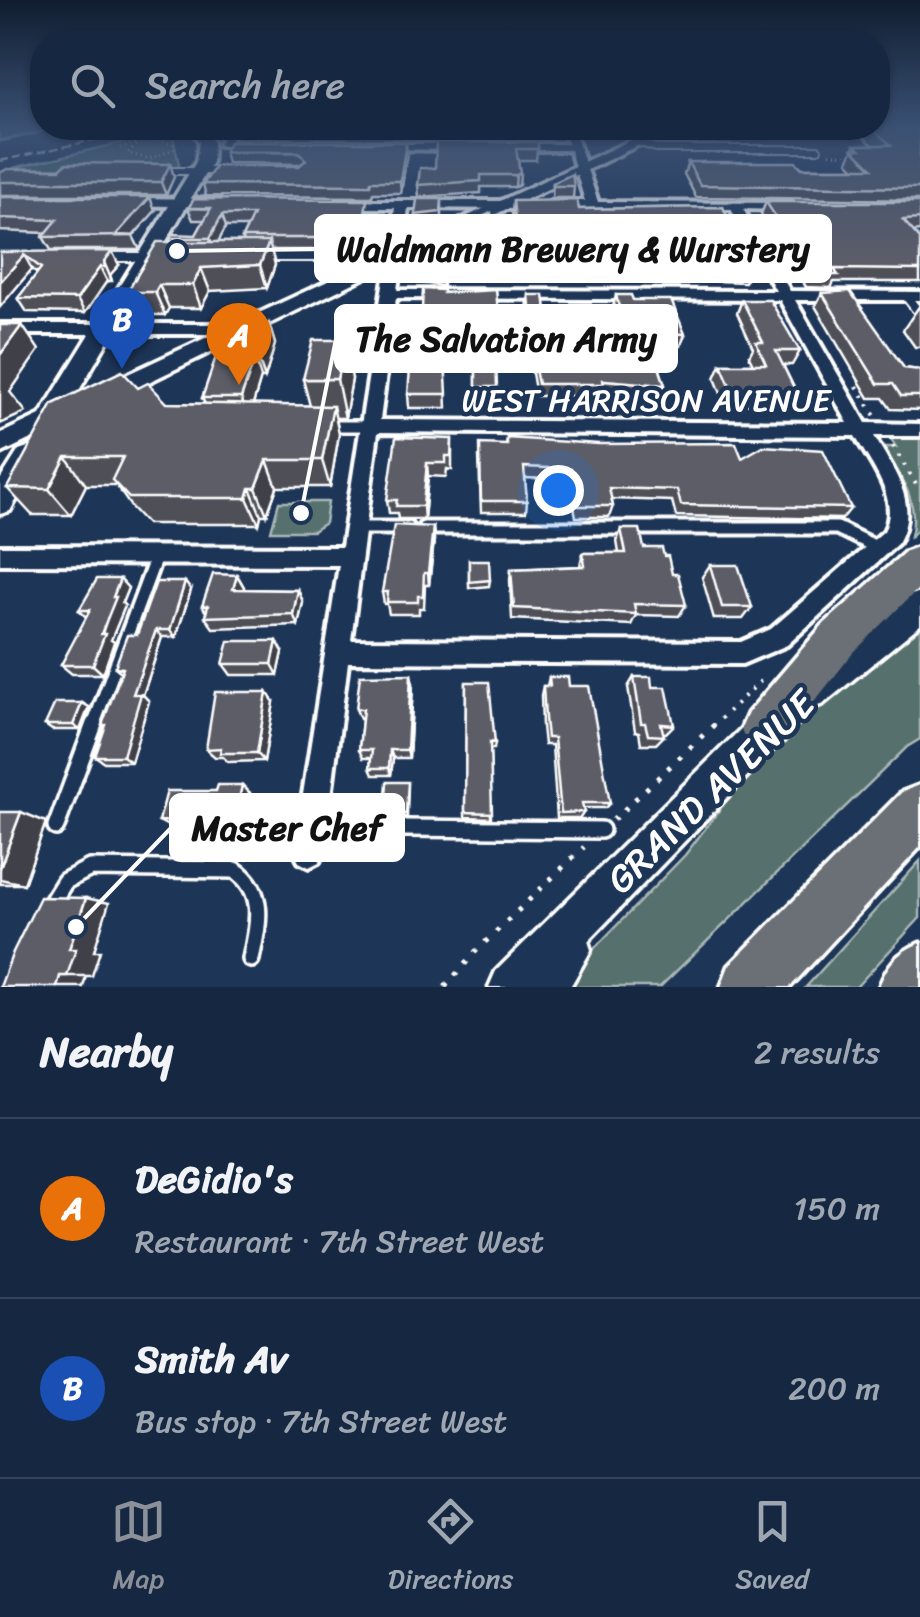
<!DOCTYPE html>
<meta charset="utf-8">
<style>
body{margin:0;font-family:Sriracha,sans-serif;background:#1f3048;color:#f1f3f6}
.you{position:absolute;left:558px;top:490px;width:35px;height:35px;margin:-25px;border:8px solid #fff;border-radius:50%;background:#1a73e8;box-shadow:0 0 0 15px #1a73e833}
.badge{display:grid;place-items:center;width:65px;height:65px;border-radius:50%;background:#8c9099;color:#fff;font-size:32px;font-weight:700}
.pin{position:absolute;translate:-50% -82px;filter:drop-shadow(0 2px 5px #0008)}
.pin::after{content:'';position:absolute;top:52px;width:35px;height:30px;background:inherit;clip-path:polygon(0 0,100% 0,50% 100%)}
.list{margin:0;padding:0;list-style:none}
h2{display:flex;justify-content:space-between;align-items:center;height:130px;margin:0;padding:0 40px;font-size:42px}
h2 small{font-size:32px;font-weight:400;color:#9ea6b1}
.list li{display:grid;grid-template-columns:65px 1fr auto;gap:30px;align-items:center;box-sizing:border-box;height:180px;padding:0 40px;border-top:2px solid #35445a}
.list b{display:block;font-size:38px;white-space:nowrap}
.list p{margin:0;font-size:32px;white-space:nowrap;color:#9ea6b1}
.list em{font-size:32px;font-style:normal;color:#9ea6b1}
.icon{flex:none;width:55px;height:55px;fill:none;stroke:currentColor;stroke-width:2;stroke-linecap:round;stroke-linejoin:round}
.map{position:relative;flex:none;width:920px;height:987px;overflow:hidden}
.search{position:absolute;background:#162841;box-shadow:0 2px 8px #0004;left:30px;right:30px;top:30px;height:110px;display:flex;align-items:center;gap:25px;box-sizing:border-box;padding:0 35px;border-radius:40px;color:#9ea6b1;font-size:38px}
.sheet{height:490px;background:#162841}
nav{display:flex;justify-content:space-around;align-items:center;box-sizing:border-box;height:140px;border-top:2px solid #35445a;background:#162841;font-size:28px;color:#9ea6b1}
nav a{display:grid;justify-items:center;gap:5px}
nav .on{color:#8c9099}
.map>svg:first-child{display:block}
.green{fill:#56706d;stroke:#aab8b6;stroke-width:2.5}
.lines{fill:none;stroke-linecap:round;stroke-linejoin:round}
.lane-far4-casing{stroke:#fff;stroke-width:10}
.lane-far3-casing{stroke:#fff;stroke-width:12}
.lane-far2-casing{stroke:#fff;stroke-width:16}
.lane-far1-casing{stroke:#fff;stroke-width:19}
.lane-casing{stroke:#fff;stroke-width:22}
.street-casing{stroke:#fff;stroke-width:8}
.secondary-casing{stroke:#fff;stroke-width:7}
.highway-casing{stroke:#fff;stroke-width:7}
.path-far2{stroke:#fff;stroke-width:2.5;stroke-dasharray:1 4;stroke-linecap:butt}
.path-far1{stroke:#fff;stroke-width:4;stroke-dasharray:2.5 8;stroke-linecap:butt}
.path{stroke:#fff;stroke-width:5;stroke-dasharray:4 11;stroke-linecap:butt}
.lane-far4{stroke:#1d3557;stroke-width:6}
.lane-far3{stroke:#1d3557;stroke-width:8}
.lane-far2{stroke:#1d3557;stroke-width:9}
.lane-far1{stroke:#1d3557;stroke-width:11}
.lane{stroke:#1d3557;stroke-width:15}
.street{fill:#1d3557;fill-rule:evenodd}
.secondary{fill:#1d3557;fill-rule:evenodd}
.highway{fill:#6b7074;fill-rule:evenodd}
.rail{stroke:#fff;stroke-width:2.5;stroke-dasharray:9 4;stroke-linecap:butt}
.wall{fill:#505059;stroke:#fff;stroke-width:2.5;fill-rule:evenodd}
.shaded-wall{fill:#414148;stroke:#fff;stroke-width:2.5}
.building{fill:#5d5d67;stroke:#fff;stroke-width:2.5}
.labels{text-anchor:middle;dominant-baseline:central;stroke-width:9;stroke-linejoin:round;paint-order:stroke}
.street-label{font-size:32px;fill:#fff;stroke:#1d3557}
.near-street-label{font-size:38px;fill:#fff;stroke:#1d3557}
.leader{fill:none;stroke:#fff;stroke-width:4}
.callout-dot{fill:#fff;stroke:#1d3557;stroke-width:4}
.callout{fill:#fff;stroke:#fff;stroke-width:4}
.callout-label{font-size:35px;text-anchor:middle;font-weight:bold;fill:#111}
</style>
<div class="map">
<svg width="920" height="987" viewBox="0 0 920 987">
<rect width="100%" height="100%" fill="#1d3557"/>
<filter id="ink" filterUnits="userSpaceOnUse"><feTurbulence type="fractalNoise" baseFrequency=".01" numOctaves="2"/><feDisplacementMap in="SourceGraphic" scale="20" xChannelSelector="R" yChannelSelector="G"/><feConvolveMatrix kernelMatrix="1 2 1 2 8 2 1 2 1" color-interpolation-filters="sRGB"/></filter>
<g filter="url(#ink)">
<!-- green -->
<path class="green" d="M 172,131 L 180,170 L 13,168 Z
M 889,436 L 920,439 L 920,527 L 911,536 C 920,502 900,475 883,447 L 896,447 Z
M 279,502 L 328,502 L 325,523 L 313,531 L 271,531 Z
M 920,619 L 920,739 L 907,747 L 660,987 L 557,987 L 685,855 L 752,767 Z
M 920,861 L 920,918 L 856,987 L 806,987 Z"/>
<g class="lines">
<!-- lane-far4 casing -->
<g class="lane-far4-casing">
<path id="lane-far4" d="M 636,142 L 659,149 L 818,149
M 162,171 L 225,171"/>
</g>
<!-- lane-far3 casing -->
<g class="lane-far3-casing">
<path id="lane-far3" d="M 101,257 L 149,257
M 261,257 L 339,257 L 369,268
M 906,296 L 920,314"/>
</g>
<!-- lane-far2 casing -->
<g class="lane-far2-casing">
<path id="lane-far2" d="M 326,426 L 371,426"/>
</g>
<!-- lane-far1 casing -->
<g class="lane-far1-casing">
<path id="lane-far1" d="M 356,528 L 407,528
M 424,528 L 837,528 L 878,548
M 93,726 L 156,557"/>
</g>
<!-- lane casing -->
<g class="lane-casing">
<path id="lane" d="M 56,827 L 94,724
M 313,827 L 601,830
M 47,910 L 65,881 L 90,868 L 235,870 C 267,892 258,925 251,959"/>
</g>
<!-- street casing -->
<g class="street-casing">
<path id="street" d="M 226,128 L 236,128 L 230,141 L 257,146 L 252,149 L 219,145 Z
M 563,128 L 573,128 L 598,202 L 792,203 L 792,209 L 788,210 L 743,209 L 790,291 L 920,292 L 920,300 L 795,300 L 866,423 L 920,424 L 920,436 L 874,436 C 894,471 920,504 898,543 L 787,645 L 742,664 L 348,662 L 324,852 L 319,862 L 309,867 L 299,862 L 294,852 L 339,565 L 0,564 L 0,546 L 342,547 L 395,208 L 342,208 L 338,207 L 338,201 L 518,201 L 524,205 L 518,209 L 408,208 L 397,290 L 776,291 L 731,209 L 548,208 L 546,205 L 552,201 L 585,201 L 570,150 L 511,150 L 506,147 L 511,144 L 568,144 ZM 396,298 L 780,300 L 848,423 L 380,420 ZM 378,432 L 855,436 C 870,463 901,500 884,531 L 771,629 L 741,642 L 351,640 Z
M 381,144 L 462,144 L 467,147 L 462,150 L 377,149 L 376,147 Z
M 127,198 L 218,199 L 224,203 L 218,207 L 123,205 L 121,202 Z
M 0,324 L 241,324 L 249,329 L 241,334 L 0,334 Z"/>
</g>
<!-- secondary casing -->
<g class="secondary-casing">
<path id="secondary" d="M 190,128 L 204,128 L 213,142 L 212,162 L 74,399 L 657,128 L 674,128 L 0,454 L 0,434 L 40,415 L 196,162 L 199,142 Z
M 28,447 L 37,450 L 41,457 L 10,511 L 0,514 L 0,480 L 19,450 Z
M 920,592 L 920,625 L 823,704 L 811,709 L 799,704 L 794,692 L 799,680 L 909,596 Z
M 774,704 L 787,709 L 792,722 L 787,735 L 588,941 L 591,950 L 570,987 L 489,987 L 496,971 L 761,709 Z"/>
</g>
<!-- highway casing -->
<g class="highway-casing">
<path id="highway" d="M 41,127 L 38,131 L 0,139 L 0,129 Z
M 920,546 L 920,587 L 853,653 L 780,745 L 764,752 L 748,745 L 741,729 L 748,713 L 823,625 L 906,551 Z
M 920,785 L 920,847 L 790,987 L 721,987 L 729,966 L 902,792 Z
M 920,943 L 920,987 L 879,987 C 888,964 897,953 920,943 Z"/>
</g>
<!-- path-far2 -->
<path class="path-far2" d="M 147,139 L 174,133
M 158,140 L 173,144 L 174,149 L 149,159 L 128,153 L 137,144 Z
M 120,148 L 138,142
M 830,153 L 855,155"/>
<!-- path-far1 -->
<path class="path-far1" d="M 857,386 L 875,416
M 893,446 L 920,491
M 713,726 L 766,676"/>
<!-- path -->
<path class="path" d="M 613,820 L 715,724
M 245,859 L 273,830
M 445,987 L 477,950 L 584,847"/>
<!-- lane-far4 -->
<use href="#lane-far4" class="lane-far4"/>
<!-- lane-far3 -->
<use href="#lane-far3" class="lane-far3"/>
<!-- lane-far2 -->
<use href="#lane-far2" class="lane-far2"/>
<!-- lane-far1 -->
<use href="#lane-far1" class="lane-far1"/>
<!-- lane -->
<use href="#lane" class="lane"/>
<!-- street -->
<use href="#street" class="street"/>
<!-- secondary -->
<use href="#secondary" class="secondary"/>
<!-- highway -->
<use href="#highway" class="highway"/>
<!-- rail -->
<path class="rail" d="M 0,161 L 147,128"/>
</g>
<!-- wall -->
<path class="wall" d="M 914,127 L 920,132 L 920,200 L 696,197 L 684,174 L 688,162 L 802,168 L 855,168 L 848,161 L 855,145 L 873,145 L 854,128 Z
M 664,128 L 778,128 L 775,134 L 750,134 L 747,130 L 746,133 L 716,133 L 714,142 L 660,142 Z
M 237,129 L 552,130 L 551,140 L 239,139 Z
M 538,142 L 536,160 L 518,160 L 520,173 L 519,185 L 515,187 L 481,187 L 481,193 L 419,197 L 418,185 L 435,168 Z
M 224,152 L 407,153 L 401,193 L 373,193 L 372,197 L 206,196 L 203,184 L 299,166 L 301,164 L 227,163 Z
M 170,164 L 174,177 L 166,195 L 0,195 L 0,173 Z
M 553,183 L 574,186 L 573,198 L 552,198 Z
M 0,197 L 155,211 L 133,236 L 140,250 L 51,250 L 43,237 L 46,233 L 0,231 Z
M 513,201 L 579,209 L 723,207 L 750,269 L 745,282 L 716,281 L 708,262 L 683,273 L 665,272 L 663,277 L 584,279 L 579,255 L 538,254 L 538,259 L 517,259 L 512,213 Z
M 766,202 L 920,202 L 920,231 L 913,232 L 920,239 L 920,282 L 834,282 L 831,288 L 806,287 L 761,214 Z
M 188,208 L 368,213 L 371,226 L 366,250 L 271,250 L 275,265 L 267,288 L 210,291 L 201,308 L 169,308 L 165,315 L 138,315 L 127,292 L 172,242 L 170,238 L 196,235 L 204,220 L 193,220 ZM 226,227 L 247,227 L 242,238 L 244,242 L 218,242 Z
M 0,252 L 119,265 L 110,275 L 112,281 L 107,281 L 85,313 L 27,312 L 18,298 L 38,273 Z
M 410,252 L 494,261 L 494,274 L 443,277 L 443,286 L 409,281 L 408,268 Z
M 496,290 L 500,334 L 499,347 L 485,347 L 484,322 L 423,321 L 422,308 L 443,293 Z
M 822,293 L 904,368 L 920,370 L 920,410 L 891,409 L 883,398 L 869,398 L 815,306 Z
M 529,295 L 547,316 L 545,329 L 529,329 L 527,309 Z
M 616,295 L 633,300 L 685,334 L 681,346 L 661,345 L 663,349 L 659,361 L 657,361 L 665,385 L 660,397 L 602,392 L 601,396 L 536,396 L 531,367 L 532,355 L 555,363 L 582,364 L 580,355 L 582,343 L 599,343 L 595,327 L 597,316 L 615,315 L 613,307 Z
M 742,300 L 800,351 L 792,365 L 783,365 L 795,390 L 787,403 L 725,404 L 715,378 L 721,364 L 753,364 L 749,356 L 753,348 L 737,313 Z
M 920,305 L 920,347 L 915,347 L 903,330 Z
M 269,324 L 275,344 L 265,378 L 261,378 L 253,405 L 310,406 L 303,379 L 352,379 L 345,418 L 336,418 L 339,434 L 330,487 L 277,487 L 267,515 L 261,515 L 259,524 L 147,524 L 131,507 L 116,485 L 86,485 L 71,515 L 32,515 L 7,488 L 138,388 L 167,403 L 205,404 L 202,398 Z
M 444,343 L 447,408 L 409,408 L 408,394 Z
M 476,363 L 497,387 L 496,401 L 476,400 Z
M 507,438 L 742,458 L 851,508 L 842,519 L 676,516 L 672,501 L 611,499 L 613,506 L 609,517 L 576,517 L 569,480 L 525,478 L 527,501 L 526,512 L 481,512 L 479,456 L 506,445 Z
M 452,439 L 452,470 L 447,469 L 446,477 L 428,476 L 424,519 L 398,519 L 397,513 L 389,513 L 387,500 Z
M 433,527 L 434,540 L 429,585 L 425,585 L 424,608 L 419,608 L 419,614 L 389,614 L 387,604 L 384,604 L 382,592 Z
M 621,529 L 644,548 L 664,556 L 686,605 L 679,616 L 636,615 L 631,625 L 512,619 L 510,580 L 511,569 L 580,566 L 583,553 L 619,553 L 617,541 Z
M 469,560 L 490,580 L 489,586 L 469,588 Z
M 710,565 L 752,607 L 743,619 L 714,619 L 702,577 Z
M 237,575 L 244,587 L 243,589 L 298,590 L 303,602 L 298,625 L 213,628 L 205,617 L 206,612 L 202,606 Z
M 120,579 L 128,588 L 122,603 L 125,606 L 111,640 L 114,642 L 103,674 L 72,674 L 61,665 L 87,618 L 79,610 Z
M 191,590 L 176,637 L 162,637 L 143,695 L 149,701 L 131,762 L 104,762 L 95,756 L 105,727 L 102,725 L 121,672 L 115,667 L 137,635 Z
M 283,652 L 278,675 L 231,675 L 223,664 Z
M 549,677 L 569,686 L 610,803 L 605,808 L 583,808 L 584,812 L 580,818 L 557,818 L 552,745 L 544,745 L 542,726 L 541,695 L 543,686 L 547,686 Z
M 634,677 L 652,687 L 674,725 L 666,733 L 663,733 L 664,736 L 656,744 L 641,744 L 639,732 L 635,731 L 628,687 Z
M 466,682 L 495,743 L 494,749 L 490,749 L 491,818 L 465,817 Z
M 413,684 L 409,758 L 393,758 L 391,775 L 373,775 L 370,768 L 371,758 L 363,758 L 359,750 L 362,719 L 360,719 L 356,709 Z
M 274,702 L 264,761 L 228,762 L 223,757 L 215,757 L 206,749 Z
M 82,703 L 89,707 L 80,730 L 52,730 L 45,725 Z
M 242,785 L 250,793 L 242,828 L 170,827 L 159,821 L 216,791 Z
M 408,786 L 407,817 L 386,816 L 385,813 Z
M 0,812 L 46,822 L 24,884 L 0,884 Z"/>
<!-- shaded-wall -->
<path class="shaded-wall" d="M 406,142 L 407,153 L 401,193 L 400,181 Z
M 170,164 L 174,177 L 166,195 L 161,182 Z
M 520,173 L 519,185 L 515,187 L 516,175 Z
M 150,197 L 155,211 L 133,236 L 116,235 Z
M 442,199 L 442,224 L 416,228 L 415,215 Z
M 370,214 L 371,226 L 366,250 L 364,238 Z
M 222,215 L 226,227 L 214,250 L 210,238 Z
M 269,242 L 275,265 L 267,288 L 260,265 Z
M 713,250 L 708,262 L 683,273 L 687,260 Z
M 112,251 L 119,265 L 110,275 L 112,281 L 104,262 Z
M 24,255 L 32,269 L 0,307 L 0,282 Z
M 100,267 L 107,281 L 85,313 L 77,299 Z
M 201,268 L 210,291 L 201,308 L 193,285 Z
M 159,285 L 169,308 L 165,315 L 155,292 Z
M 269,324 L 275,344 L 265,378 L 258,358 Z
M 22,325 L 39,350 L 10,392 L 26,412 L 0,424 L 0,355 Z
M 345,340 L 352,379 L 345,418 L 337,379 Z
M 255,358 L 261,378 L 249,418 L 241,398 Z
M 333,406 L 339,434 L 330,487 L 322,460 Z
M 66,457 L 86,485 L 71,515 L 49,489 Z
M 267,460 L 277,487 L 267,515 L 256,488 Z
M 427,463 L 428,476 L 424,519 L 423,506 Z
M 250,488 L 261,515 L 259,524 L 247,498 Z
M 433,527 L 434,540 L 429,585 L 428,573 Z
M 237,575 L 244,587 L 240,600 L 233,589 Z
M 120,579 L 128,588 L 122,603 L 125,606 L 111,640 L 114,642 L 103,674 L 93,665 L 113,597 Z
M 185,582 L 191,590 L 176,637 L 170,630 Z
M 298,590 L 303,602 L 298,625 L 293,614 Z
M 156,630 L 162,637 L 143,695 L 149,701 L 131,762 L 123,756 L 133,694 Z
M 277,641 L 283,652 L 278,675 L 272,664 Z
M 411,674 L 413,684 L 409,758 L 407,750 Z
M 267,692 L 274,702 L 264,761 L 257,753 Z
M 82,703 L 89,707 L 80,730 L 73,725 Z
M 390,750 L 393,758 L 391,775 L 389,768 Z
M 242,785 L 250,793 L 242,828 L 234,822 Z
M 21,812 L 46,822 L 24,884 L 0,879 L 0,868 Z
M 86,898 L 109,903 L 94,951 L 100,951 L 92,976 L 67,976 L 69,949 Z
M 60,976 L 86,976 L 83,987 L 57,987 Z"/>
<!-- building -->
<path class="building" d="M 914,127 L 920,132 L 920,188 L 700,185 L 688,162 L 796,162 L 802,168 L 872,168 L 853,149 L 860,149 L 855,145 L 891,145 L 872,128 Z
M 237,128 L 551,128 L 552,130 L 237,129 Z
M 229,142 L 406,142 L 400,181 L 371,181 L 370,185 L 203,184 L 216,166 L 299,166 L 306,160 L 299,152 L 224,152 Z
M 436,142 L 538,142 L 538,149 L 516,149 L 520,173 L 516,175 L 481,175 L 481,181 L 418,185 L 420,168 L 435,168 Z
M 66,163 L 170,164 L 161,182 L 0,182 L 0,173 L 7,169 L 60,169 Z
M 572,174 L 574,186 L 553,186 L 553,183 Z
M 0,197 L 150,197 L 116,235 L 134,236 L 43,237 L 57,220 L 0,218 Z
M 194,199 L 367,200 L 365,213 L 370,214 L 364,238 L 242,238 L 253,215 L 222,215 L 210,238 L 170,238 L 172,234 L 196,235 L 211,208 L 188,208 Z
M 417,199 L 442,199 L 441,212 L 415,215 Z
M 577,200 L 579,209 L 723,207 L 750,269 L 721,268 L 713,250 L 687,260 L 665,260 L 667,265 L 586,266 L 581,242 L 539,242 L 539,246 L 518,246 L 513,201 Z
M 766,202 L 920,202 L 920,219 L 903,220 L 920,239 L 920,270 L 834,269 L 838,275 L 813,275 Z
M 491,213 L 494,261 L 443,264 L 443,273 L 408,268 L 410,252 Z
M 157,242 L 269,242 L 260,265 L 201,268 L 193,285 L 159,285 L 155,292 L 127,292 Z
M 112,251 L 104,262 L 105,267 L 100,267 L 77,299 L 18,298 L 41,268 L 24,255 L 0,282 L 0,252 Z
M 423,289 L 443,290 L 443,293 L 496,290 L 500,334 L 485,335 L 484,309 L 422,308 Z
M 850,291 L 904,368 L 920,370 L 920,396 L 901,396 L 893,384 L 878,384 L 822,293 Z
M 529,295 L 544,295 L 547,316 L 531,316 Z
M 616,295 L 631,295 L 633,300 L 671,300 L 685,334 L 657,333 L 663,349 L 653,349 L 665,385 L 603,380 L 604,384 L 538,384 L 532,355 L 554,355 L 555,363 L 587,364 L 582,343 L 604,343 L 597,316 L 621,315 Z
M 742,300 L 770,300 L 800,351 L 776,351 L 795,390 L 732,390 L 721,364 L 766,364 L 756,342 L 763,342 Z
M 243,324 L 269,324 L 258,358 L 255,358 L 241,398 L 202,398 L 224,333 Z
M 0,325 L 22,325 L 0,355 Z
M 313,340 L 345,340 L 337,379 L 303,379 Z
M 412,343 L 444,343 L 447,394 L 408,394 Z
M 476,363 L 496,363 L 497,387 L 476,387 Z
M 122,371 L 138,388 L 148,383 L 167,403 L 333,406 L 322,460 L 267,460 L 256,488 L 250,488 L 247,498 L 129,498 L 112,480 L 123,457 L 66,457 L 49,489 L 7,488 L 53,404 Z
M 396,437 L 452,439 L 451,456 L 446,456 L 446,463 L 427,463 L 423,506 L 396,506 L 397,500 L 387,500 Z
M 507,438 L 599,444 L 736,443 L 742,458 L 763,446 L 823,450 L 851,508 L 681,505 L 677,490 L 609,488 L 613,506 L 579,506 L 571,469 L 524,467 L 527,501 L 481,501 L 480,444 L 507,445 Z
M 394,525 L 433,527 L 428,573 L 424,573 L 423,596 L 418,596 L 418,602 L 387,602 L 388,592 L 382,592 Z
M 621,529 L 640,529 L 644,548 L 662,548 L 664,556 L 668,556 L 672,574 L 678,574 L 686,605 L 634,604 L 636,614 L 514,608 L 511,569 L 585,566 L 583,553 L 626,553 Z
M 469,560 L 489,560 L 490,580 L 469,582 Z
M 710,565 L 738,565 L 752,607 L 722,607 Z
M 213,574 L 237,575 L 233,589 L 298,590 L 293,614 L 205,617 L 208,606 L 202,606 Z
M 97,579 L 120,579 L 113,597 L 116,597 L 101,634 L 105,634 L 93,665 L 61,665 L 90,610 L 79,610 Z
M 156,582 L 185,582 L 170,630 L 156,630 L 133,694 L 141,694 L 123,756 L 95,756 L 106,725 L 102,725 L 123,668 L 115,667 L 127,635 L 137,635 Z
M 229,641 L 277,641 L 272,664 L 223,664 Z
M 411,674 L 407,750 L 390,750 L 389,768 L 370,768 L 372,750 L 359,750 L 363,709 L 356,709 L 360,675 Z
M 549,677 L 568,677 L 569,686 L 589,686 L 610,803 L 582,803 L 584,812 L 561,813 L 554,738 L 547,738 L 545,718 L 543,686 L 550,686 Z
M 634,677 L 651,677 L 652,687 L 666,687 L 674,725 L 661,724 L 664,736 L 648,735 L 645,723 L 641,723 Z
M 466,682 L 489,682 L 495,743 L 490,742 L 492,813 L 465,812 Z
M 215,692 L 267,692 L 257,753 L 220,753 L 221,748 L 206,749 Z
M 55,703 L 82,703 L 73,725 L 45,725 Z
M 387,782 L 408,782 L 406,814 L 385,813 Z
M 218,785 L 242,785 L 234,822 L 159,821 L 167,791 L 216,791 Z
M 0,812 L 21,812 L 0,868 Z
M 40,897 L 86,898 L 69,949 L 76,949 L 67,976 L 60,976 L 57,987 L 0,987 L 13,952 Z"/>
</g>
<!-- sky -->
<linearGradient id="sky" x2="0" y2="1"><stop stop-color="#101d30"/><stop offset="0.48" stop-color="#3a5174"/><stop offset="1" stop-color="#3a5174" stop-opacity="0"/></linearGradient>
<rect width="920" height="266" fill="url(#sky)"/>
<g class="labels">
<!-- street labels -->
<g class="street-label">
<text x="646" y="400">WEST HARRISON AVENUE</text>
</g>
<!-- near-street labels -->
<g class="near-street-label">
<text transform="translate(711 792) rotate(-44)">GRAND AVENUE</text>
</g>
</g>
<!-- callouts -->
<path class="leader" d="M177 251L316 249M301 513L336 339M76 927L171 828"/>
<g class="callout-dot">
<circle cx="177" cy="251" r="10"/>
<circle cx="301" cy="513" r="10"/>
<circle cx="76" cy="927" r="10"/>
</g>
<g class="callout">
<rect x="316" y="216" width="514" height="65" rx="10"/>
<rect x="336" y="306" width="340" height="65" rx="10"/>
<rect x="171" y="795" width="232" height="65" rx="10"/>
</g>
<g class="callout-label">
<text x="573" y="261">Waldmann Brewery &amp; Wurstery</text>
<text x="506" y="351">The Salvation Army</text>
<text x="287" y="840">Master Chef</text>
</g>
</svg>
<div class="you"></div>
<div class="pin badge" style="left:239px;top:385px;background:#e8710a">A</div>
<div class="pin badge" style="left:122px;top:369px;background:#1a4fb4">B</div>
<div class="search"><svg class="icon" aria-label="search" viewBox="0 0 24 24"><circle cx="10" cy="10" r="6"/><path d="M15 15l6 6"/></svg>Search here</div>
</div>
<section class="sheet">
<h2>Nearby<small>2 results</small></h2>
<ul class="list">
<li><span class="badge" style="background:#e8710a">A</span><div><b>DeGidio's</b><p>Restaurant · 7th Street West</p></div><em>150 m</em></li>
<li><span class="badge" style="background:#1a4fb4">B</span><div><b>Smith Av</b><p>Bus stop · 7th Street West</p></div><em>200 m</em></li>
</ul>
</section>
<nav>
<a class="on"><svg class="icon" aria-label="map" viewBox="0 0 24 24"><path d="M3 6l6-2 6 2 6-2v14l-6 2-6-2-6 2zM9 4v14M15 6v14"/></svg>Map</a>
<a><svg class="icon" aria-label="directions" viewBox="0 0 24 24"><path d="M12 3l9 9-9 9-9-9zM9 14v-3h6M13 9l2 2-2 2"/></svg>Directions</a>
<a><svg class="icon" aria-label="saved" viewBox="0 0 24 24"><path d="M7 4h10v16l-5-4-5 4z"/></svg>Saved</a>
</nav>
